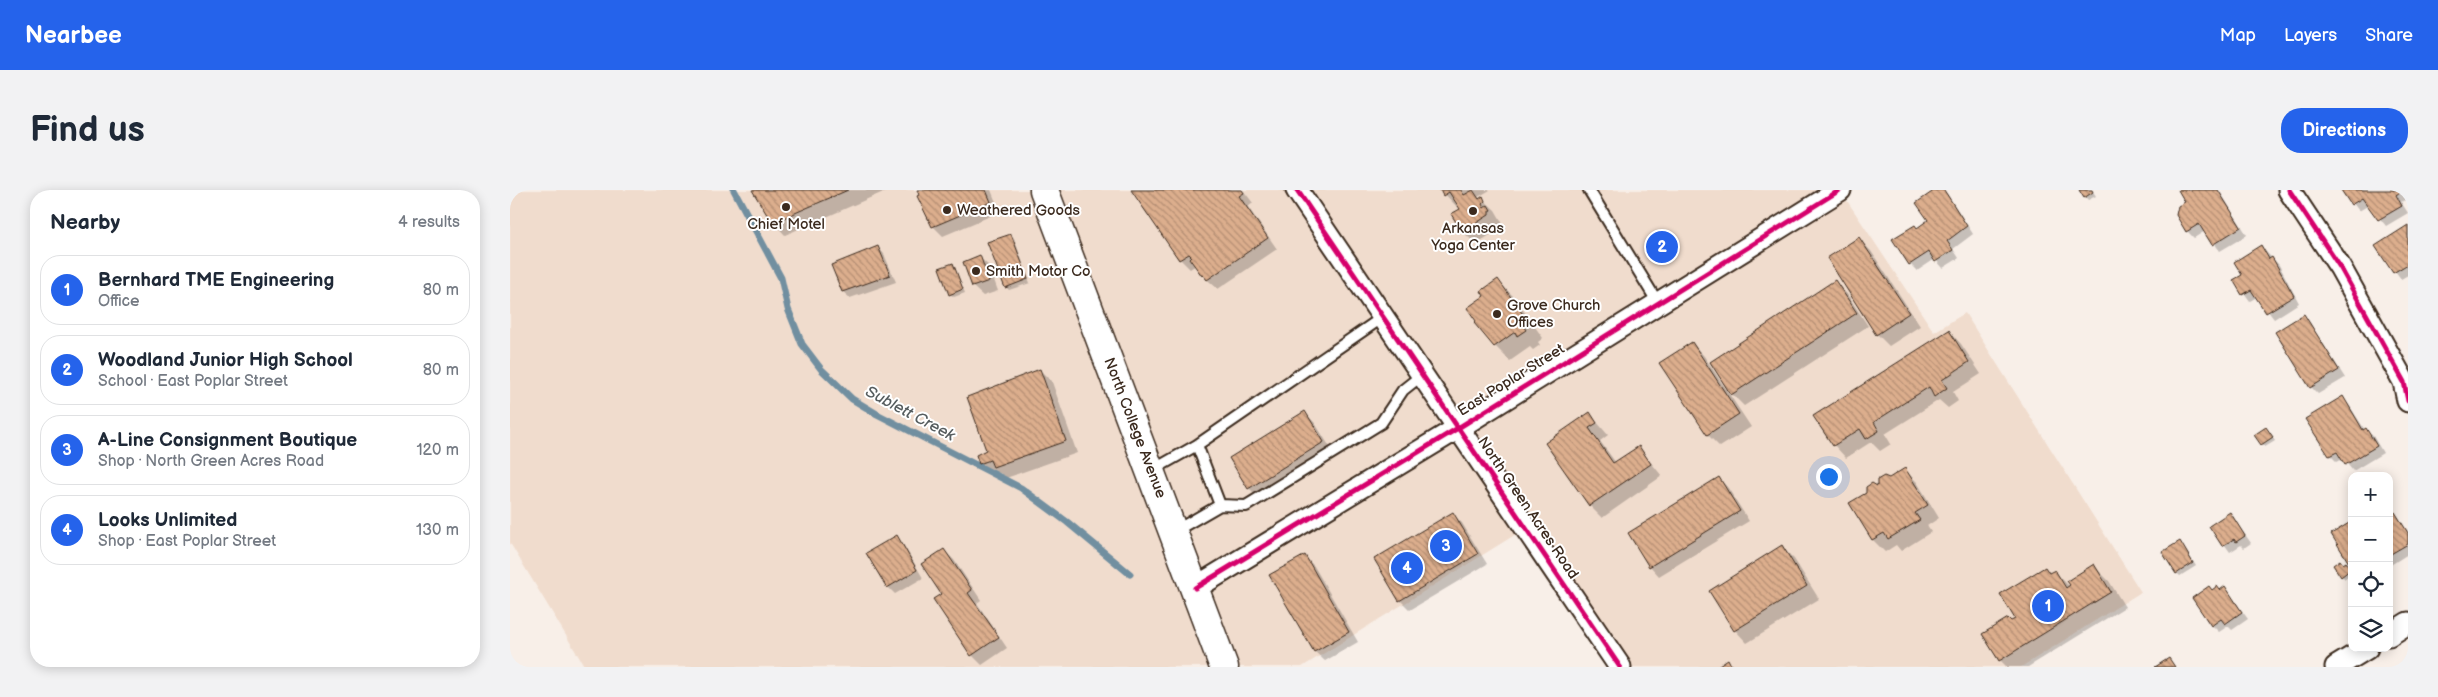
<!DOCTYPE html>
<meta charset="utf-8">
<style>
body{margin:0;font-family:"Balsamiq Sans",sans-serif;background:#f2f2f3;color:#1f2937}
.controls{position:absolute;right:15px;bottom:15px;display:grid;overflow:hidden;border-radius:10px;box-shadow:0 2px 12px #0003}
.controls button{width:45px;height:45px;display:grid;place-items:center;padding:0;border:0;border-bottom:1px solid #e0e1e3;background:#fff;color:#1f2937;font:25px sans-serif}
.you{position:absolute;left:1318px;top:286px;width:18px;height:18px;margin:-12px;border:4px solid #fff;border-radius:50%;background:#1a73e8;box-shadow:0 0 0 8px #1a73e833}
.badge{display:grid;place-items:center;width:32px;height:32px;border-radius:50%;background:#2563eb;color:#fff;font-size:16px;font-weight:700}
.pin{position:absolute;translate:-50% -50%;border:2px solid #fff;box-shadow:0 1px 5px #0006}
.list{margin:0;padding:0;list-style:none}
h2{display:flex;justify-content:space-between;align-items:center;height:65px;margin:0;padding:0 20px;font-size:21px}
h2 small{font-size:16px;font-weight:400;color:#747a83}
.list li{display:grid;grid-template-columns:32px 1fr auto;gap:15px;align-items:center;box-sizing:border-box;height:70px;margin:0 10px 10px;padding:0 10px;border:1px solid #e0e1e3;border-radius:20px}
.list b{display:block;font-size:19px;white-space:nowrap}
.list p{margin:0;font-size:16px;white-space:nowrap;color:#747a83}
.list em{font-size:16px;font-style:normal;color:#747a83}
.icon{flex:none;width:28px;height:28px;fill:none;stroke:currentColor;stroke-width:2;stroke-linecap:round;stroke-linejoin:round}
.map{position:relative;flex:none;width:1898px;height:477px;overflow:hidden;border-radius:20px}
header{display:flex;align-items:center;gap:30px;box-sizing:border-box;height:70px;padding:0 25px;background:#2563eb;color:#fff}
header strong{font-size:24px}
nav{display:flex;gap:28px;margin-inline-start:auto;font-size:18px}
.intro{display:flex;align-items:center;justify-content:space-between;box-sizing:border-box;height:120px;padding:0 30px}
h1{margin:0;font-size:35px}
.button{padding:12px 22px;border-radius:20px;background:#2563eb;color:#fff;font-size:18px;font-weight:700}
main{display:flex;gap:30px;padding:0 30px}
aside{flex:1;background:#fff;border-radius:20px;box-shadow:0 2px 12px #0003}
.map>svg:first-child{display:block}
.built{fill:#f0dccd}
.shadow{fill:#0003}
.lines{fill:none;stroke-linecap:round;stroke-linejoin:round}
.stream{stroke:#718fa0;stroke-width:7}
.building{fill:url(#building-back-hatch);stroke:#3b2a1e}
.lane-casing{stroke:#3b2a1e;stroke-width:14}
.street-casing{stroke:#3b2a1e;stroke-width:25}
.primary-casing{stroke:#3b2a1e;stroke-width:31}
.lane{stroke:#fff;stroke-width:10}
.street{stroke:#fff;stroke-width:21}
.primary{stroke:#fff;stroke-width:28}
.cycleway-casing{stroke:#fff;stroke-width:8}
.cycleway{stroke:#d6006c;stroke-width:5}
.poi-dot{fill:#3b2a1e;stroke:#fff;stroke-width:2}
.labels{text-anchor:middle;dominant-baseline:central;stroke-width:4;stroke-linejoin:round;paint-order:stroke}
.poi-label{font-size:15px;fill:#3b2a1e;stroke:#fff;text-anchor:start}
.street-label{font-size:15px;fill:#3b2a1e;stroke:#fff}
.water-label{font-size:16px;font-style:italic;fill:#565d5f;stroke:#fff}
</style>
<header>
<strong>Nearbee</strong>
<nav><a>Map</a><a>Layers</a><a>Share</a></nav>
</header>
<div class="intro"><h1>Find us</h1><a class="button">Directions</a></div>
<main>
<aside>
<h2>Nearby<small>4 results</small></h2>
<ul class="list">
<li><span class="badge">1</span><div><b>Bernhard TME Engineering</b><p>Office</p></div><em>80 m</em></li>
<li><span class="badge">2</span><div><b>Woodland Junior High School</b><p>School · East Poplar Street</p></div><em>80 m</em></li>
<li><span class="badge">3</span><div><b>A-Line Consignment Boutique</b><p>Shop · North Green Acres Road</p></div><em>120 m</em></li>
<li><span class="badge">4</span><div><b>Looks Unlimited</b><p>Shop · East Poplar Street</p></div><em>130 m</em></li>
</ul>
</aside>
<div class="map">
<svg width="1898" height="477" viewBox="0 0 1898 477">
<defs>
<pattern id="building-back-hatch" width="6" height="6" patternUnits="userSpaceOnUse" patternTransform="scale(1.25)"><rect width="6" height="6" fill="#dcae8d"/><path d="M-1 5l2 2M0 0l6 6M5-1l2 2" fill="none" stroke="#b48e73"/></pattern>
</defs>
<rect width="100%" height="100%" fill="#f8efe8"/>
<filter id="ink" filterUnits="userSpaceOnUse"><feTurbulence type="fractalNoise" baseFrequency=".02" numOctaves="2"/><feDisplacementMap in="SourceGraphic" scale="10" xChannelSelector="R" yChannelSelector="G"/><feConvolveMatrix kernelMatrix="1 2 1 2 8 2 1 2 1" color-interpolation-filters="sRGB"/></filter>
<g filter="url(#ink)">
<!-- built -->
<path class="built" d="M 0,0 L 1330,0 L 1424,142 L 1455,123 L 1631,402 L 1511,477 L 1110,477 L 1016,338 L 792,477 L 75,477 L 0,353 Z"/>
<!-- shadow -->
<path class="shadow" d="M 244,0 L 378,0 L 275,45 L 263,32 Z
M 408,0 L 481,0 L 490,22 L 433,46 L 423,36 Z
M 622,0 L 733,0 L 743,13 L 738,17 L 767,59 L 708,99 L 692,85 L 686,75 L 680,79 L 670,69 Z
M 931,0 L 980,0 L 968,7 L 970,9 L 972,8 L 985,20 L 992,32 L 991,38 L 966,54 L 953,42 L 943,25 L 952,19 L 949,16 L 947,17 Z
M 1428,0 L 1433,0 L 1438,5 L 1463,44 L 1443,59 L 1449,68 L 1433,78 L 1425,69 L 1407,81 L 1400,74 L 1407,39 L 1420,31 Z
M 1570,0 L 1582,0 L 1586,6 L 1578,10 Z
M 1670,0 L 1709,0 L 1737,45 L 1710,61 L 1695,41 L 1684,48 L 1677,41 L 1677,12 Z
M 1833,0 L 1894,0 L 1898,9 L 1891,12 L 1898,23 L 1876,36 L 1859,15 L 1849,21 Z
M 1898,36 L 1898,85 L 1891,89 L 1867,56 Z
M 501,45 L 504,48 L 520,93 L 499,100 L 496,97 Z
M 1349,49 L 1361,61 L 1410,136 L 1379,156 L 1367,144 Z
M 368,57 L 374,64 L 386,92 L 340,108 L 333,102 Z
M 1751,57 L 1769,75 L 1789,113 L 1764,129 L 1747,107 L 1740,111 L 1725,90 L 1733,85 Z
M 469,67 L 479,76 L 488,101 L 473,106 L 463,97 L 455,72 Z
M 443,74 L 455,103 L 444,107 L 440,104 Z
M 988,91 L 1003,106 L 1033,148 L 1028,152 L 1030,155 L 1023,160 L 1020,157 L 1000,171 L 985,156 L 976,106 Z
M 1325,92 L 1337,104 L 1358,136 L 1234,216 L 1222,204 Z
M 1794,126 L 1800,133 L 1835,188 L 1808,204 L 1801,197 L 1767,143 Z
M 1439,141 L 1451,154 L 1471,184 L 1443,202 L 1448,211 L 1438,218 L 1429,210 L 1375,244 L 1381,254 L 1370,261 L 1361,252 L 1336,268 L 1324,255 Z
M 1182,153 L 1194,166 L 1241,237 L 1210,257 L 1198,245 L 1151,174 Z
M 530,180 L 542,192 L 567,263 L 496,288 L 490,283 L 483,286 L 470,273 Z
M 1833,208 L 1839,215 L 1855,240 L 1863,246 L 1873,263 L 1843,281 L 1833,269 L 1827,272 L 1820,265 L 1796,229 Z
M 795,223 L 805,233 L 823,262 L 749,308 L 739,298 Z
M 1080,224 L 1098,245 L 1090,251 L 1106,273 L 1129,258 L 1152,286 L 1092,328 L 1080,316 L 1037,253 Z
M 1759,242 L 1765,251 L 1755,257 L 1752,254 Z
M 1395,280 L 1407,292 L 1429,328 L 1417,336 L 1421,342 L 1391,361 L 1386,355 L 1375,362 L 1363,350 L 1341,314 Z
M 1209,288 L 1218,298 L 1239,331 L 1149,386 L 1140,376 Z
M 1720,323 L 1741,353 L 1734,358 L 1731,355 L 1720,362 L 1701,336 Z
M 1885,323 L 1898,341 L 1898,364 L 1879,376 L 1879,327 Z
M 943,324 L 952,333 L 977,374 L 900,420 L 890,410 Z
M 387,347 L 393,354 L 413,388 L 385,404 L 378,397 Z
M 1673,356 L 1686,376 L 1670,386 L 1667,383 Z
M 1272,357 L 1284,369 L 1309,409 L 1237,453 L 1225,440 Z
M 434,360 L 444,370 L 471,410 L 467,413 L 497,458 L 472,475 L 462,465 L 424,410 L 433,404 Z
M 794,366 L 804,376 L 848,452 L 815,471 L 805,462 L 761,385 Z
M 1833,375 L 1839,377 L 1842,381 L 1842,384 L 1835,389 L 1832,386 Z
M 1584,376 L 1599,391 L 1615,417 L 1518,477 L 1497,477 L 1490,470 L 1501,432 L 1507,429 L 1535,378 L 1540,384 L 1545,382 L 1563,400 Z
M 1699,397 L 1703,401 L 1710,401 L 1715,398 L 1738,429 L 1722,440 L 1718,436 L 1709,442 L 1702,435 Z"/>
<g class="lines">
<!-- stream -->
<path class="stream" d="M 224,0 L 271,88 L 278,119 L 292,154 L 311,179 L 342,209 L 367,224 L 511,298 L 557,332 L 620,384"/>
</g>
<!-- building -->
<path class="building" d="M 242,0 L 338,0 L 262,33 Z
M 407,0 L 476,0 L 481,12 L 422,37 L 407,6 L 409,5 Z
M 621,0 L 732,0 L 734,3 L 729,6 L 758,48 L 697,90 L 693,85 L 692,86 L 679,68 L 681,66 L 679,64 L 669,70 Z
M 930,0 L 951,0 L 954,5 L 963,0 L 969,9 L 973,6 L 975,11 L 972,14 L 974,18 L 978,15 L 981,20 L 979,21 L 979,25 L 952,42 L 941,24 L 950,19 L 939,2 L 933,6 Z
M 1425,0 L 1434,0 L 1457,36 L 1437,51 L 1443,60 L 1425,72 L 1419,62 L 1399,75 L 1382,49 L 1405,35 L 1407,38 L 1418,30 L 1406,13 Z
M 1569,0 L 1582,0 L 1583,2 L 1574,8 Z
M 1668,0 L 1708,0 L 1731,37 L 1702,55 L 1689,34 L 1676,42 L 1666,25 L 1668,16 L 1675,12 Z
M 1831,0 L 1893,0 L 1886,5 L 1892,16 L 1868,30 L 1852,8 L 1841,15 Z
M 1898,35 L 1898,74 L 1883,83 L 1865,56 Z
M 501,44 L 518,89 L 495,98 L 477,52 Z
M 1349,47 L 1399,123 L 1366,145 L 1317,68 Z
M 1751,55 L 1759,69 L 1762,67 L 1784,106 L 1756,123 L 1741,100 L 1732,105 L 1723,90 L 1732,85 L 1724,72 Z
M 368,56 L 380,85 L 332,102 L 321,75 Z
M 470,65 L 479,91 L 462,97 L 453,72 Z
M 443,73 L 453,99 L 439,105 L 429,78 Z
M 988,89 L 1019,133 L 1014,137 L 1016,140 L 1007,146 L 1005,142 L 984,157 L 964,133 L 966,131 L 957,118 L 974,106 L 971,101 Z
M 1325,90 L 1347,123 L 1221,205 L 1200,172 Z
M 1794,124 L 1829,180 L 1800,198 L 1765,142 Z
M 1439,140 L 1459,172 L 1432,190 L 1437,198 L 1424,207 L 1419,197 L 1364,232 L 1369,241 L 1356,249 L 1350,239 L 1323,256 L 1303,226 Z
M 1182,152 L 1229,224 L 1197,245 L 1149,173 Z
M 530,179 L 556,251 L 483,277 L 480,270 L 469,274 L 466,265 L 476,260 L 457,207 Z
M 1833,206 L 1853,240 L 1856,238 L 1867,256 L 1835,275 L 1827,262 L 1819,266 L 1795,229 Z
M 795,221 L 814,252 L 738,299 L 719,268 Z
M 1080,222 L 1087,233 L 1079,238 L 1103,273 L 1129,256 L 1141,274 L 1079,316 L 1035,253 Z
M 1756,237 L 1763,247 L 1751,255 L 1744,245 Z
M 1395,278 L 1418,315 L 1405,323 L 1410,330 L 1378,349 L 1374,343 L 1362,350 L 1339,313 L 1356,303 L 1356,297 L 1362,293 L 1367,296 L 1367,290 L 1374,286 L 1379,288 Z
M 1209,287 L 1230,321 L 1139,377 L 1118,343 Z
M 943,322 L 968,364 L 889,411 L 864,369 Z
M 1720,322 L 1735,346 L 1726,352 L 1724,349 L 1712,356 L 1699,336 Z
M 1885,322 L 1898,343 L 1898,354 L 1879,365 L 1879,325 Z
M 1839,333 L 1842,337 L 1842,378 L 1821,344 Z
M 387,345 L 407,380 L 377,398 L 356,363 Z
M 1670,351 L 1683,373 L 1666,384 L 1652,362 Z
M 1272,355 L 1297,396 L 1224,441 L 1199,401 Z
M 434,359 L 462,400 L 458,403 L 489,447 L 461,466 L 423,409 L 431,404 L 411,374 Z
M 795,365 L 839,442 L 804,462 L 759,385 Z
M 1830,370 L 1833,374 L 1836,372 L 1841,379 L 1831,387 L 1823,375 Z
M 1584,374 L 1601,402 L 1489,471 L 1472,444 L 1498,428 L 1501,431 L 1505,429 L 1490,404 L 1535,377 L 1539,383 L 1545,380 L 1556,398 L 1560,395 L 1557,391 Z
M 1699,396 L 1702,400 L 1707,396 L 1710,400 L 1715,396 L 1732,422 L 1715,434 L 1711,429 L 1701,436 L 1682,408 Z
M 1659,468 L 1665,477 L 1645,477 Z
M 1218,469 L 1222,477 L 1206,477 Z"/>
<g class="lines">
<!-- lane casing -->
<g class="lane-casing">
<path id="lane" d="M 1079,0 L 1148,113
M 873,127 L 687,255 L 710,315 L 736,316 L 871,233 L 893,200 L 912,185
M 641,281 L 687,255
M 665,341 L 710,315"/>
</g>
<!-- street casing -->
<g class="street-casing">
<path id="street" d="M 787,0 L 1110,477
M 1779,0 L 1830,77 L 1894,192 L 1898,211
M 685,398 L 948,238 L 1330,0
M 1879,445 L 1898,433
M 1826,477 L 1857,458"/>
</g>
<!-- primary casing -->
<g class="primary-casing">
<path id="primary" d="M 534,0 L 714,477"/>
</g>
<!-- lane -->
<use href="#lane" class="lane"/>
<!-- street -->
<use href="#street" class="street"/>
<!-- primary -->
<use href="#primary" class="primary"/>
<!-- cycleway casing -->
<g class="cycleway-casing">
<path id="cycleway" d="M 787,0 L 1110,477
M 1779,0 L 1830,77 L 1894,192 L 1898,211
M 685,398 L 948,238 L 1330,0"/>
</g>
<!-- cycleway -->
<use href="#cycleway" class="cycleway"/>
</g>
</g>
<!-- markers -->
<g class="poi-dot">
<circle cx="276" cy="17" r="5"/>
<circle cx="437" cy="20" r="5"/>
<circle cx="963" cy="21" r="5"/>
<circle cx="466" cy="81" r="5"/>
<circle cx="987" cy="124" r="5"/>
</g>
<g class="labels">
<!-- poi labels -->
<g class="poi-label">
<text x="447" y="20">Weathered Goods</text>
<text x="276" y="34" text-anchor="middle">Chief Motel</text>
<text x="963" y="38" text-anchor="middle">Arkansas<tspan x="963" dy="17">Yoga Center</tspan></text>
<text x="476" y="81">Smith Motor Co</text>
<text x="997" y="115">Grove Church<tspan x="997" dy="17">Offices</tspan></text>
</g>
<!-- street labels -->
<g class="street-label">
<text transform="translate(1001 190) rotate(-32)">East Poplar Street</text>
<text transform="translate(625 238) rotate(69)">North College Avenue</text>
<text transform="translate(1018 318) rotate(56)">North Green Acres Road</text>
</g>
<!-- water labels -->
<g class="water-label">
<text transform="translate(400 224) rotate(28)">Sublett Creek</text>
</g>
</g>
</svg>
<div class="controls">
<button>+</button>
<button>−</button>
<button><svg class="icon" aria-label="locate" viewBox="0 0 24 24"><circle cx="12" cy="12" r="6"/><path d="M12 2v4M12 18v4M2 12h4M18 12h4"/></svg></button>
<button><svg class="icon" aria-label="layers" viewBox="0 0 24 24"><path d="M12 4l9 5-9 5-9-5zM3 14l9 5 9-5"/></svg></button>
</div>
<div class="you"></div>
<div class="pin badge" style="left:1538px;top:416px">1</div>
<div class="pin badge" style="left:1152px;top:57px">2</div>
<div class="pin badge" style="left:936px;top:356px">3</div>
<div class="pin badge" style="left:897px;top:378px">4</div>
</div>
</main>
